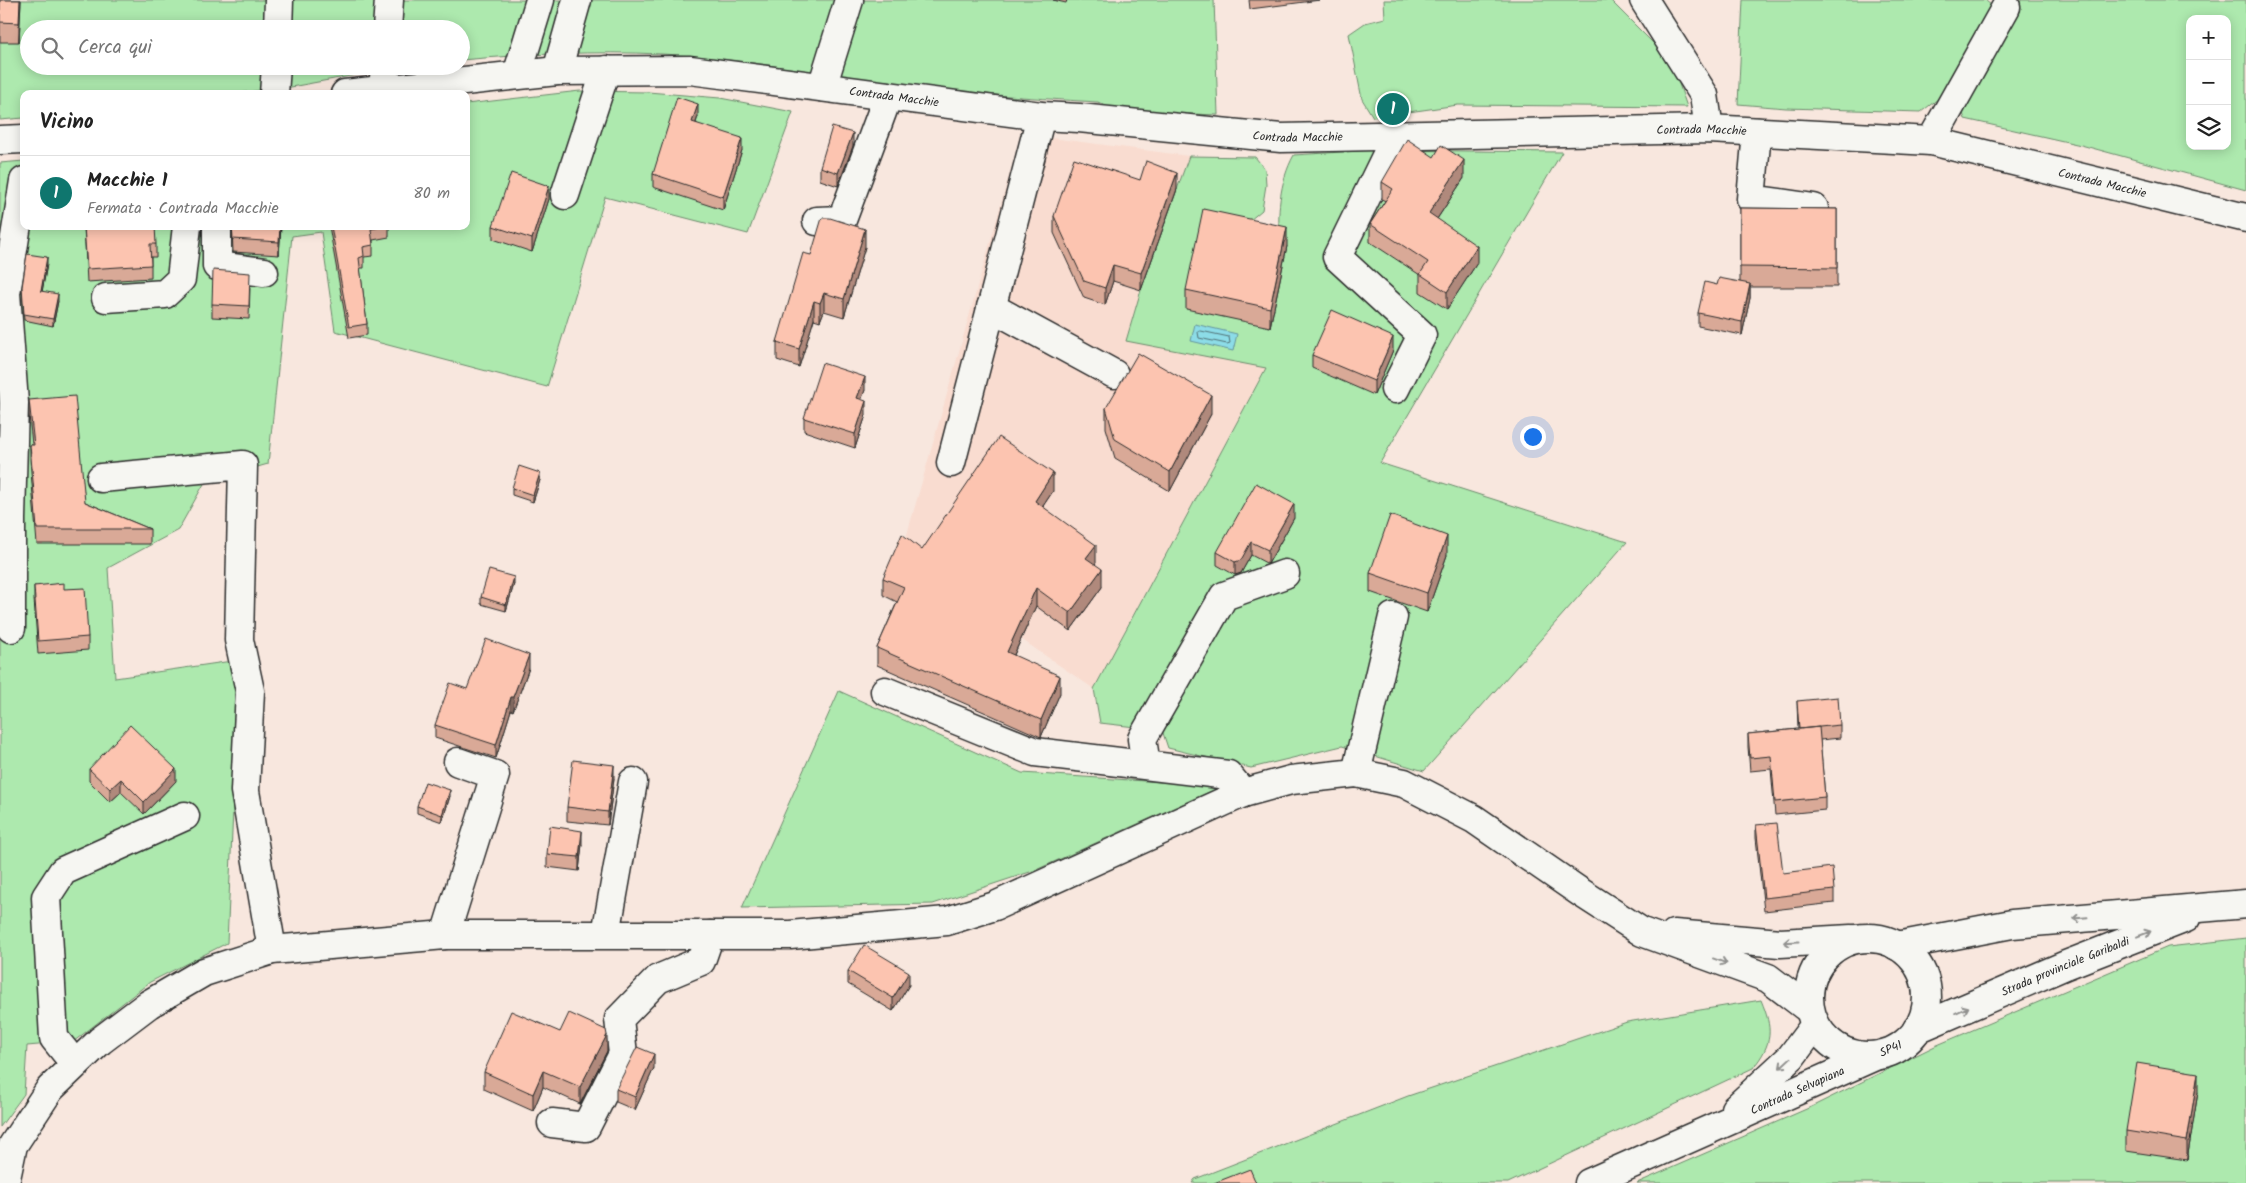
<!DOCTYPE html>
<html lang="it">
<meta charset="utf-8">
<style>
body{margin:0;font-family:Kalam,sans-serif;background:#f2f2f2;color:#222}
.controls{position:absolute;right:15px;top:15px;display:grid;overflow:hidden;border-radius:10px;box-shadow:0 2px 12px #0003}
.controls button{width:45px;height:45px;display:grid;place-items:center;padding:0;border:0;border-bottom:1px solid #e0e0e0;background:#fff;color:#222;font:25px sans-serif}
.you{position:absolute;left:1532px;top:436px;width:18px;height:18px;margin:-12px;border:4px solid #fff;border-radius:50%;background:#1a73e8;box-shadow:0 0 0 8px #1a73e833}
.badge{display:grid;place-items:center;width:32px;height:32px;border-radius:50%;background:#0f766e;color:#fff;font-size:16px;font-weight:700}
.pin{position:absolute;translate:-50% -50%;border:2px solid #fff;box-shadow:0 1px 5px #0006}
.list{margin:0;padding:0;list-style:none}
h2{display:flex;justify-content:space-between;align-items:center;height:65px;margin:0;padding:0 20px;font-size:21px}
h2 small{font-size:16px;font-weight:400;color:#767676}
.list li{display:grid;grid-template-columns:32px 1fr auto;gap:15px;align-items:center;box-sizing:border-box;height:75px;padding:0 20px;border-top:1px solid #e0e0e0}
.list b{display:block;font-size:19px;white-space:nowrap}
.list p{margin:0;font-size:16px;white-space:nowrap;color:#767676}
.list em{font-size:16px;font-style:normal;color:#767676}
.icon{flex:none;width:28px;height:28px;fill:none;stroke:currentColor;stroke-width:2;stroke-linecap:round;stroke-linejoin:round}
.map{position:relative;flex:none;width:2246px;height:1183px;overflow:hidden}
.search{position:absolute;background:#fff;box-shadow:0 2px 12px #0003;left:20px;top:20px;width:450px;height:55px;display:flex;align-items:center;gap:12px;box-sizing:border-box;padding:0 18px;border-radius:28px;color:#767676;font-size:19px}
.panel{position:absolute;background:#fff;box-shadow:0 2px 12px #0003;left:20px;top:90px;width:450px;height:140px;border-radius:10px}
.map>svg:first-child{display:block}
.built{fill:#f9dcd0}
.green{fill:#ade9ae;stroke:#6c8a6c;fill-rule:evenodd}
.water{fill:#8cdce7;stroke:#65959c}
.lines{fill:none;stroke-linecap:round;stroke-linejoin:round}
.shore{stroke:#527276;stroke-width:1}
.minor-casing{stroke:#2b2b2b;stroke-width:31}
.major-casing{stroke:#2b2b2b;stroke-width:31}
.minor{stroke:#f6f6f2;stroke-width:28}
.major{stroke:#f6f6f2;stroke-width:28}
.wall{fill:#d9a997;stroke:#2b2b2b}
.shaded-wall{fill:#b0897b;stroke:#2b2b2b}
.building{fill:#fcc4b0;stroke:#2b2b2b}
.oneway{stroke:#90908e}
.labels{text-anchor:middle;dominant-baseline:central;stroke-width:4.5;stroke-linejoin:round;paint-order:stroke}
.street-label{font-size:12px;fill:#2b2b2b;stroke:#f6f6f2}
</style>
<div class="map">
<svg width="2246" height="1183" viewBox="0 0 2246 1183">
<rect width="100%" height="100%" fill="#f8e7de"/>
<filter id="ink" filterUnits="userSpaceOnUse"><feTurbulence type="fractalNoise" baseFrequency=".02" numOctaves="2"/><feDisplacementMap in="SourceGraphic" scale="10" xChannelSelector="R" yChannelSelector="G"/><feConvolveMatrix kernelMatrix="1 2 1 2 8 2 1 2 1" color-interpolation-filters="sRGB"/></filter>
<g filter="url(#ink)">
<!-- built -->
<path class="built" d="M 1021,134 L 1189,156 L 1141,290 L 1266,368 L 1094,689 L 1021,639 L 902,552 Z"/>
<!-- green -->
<path class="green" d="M 0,0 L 1214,0 L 1218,115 L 1115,111 L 1098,102 C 1025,98 951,92 879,82 C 807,72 734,57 662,54 C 595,51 528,54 461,60 L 461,29 L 29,29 L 29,66 L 404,66 L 291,87 L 230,94 L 24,94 L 24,118 L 0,120 Z
M 1384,0 L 1610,0 L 1663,53 L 1676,75 L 1687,107 L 1458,105 L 1373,117 L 1362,99 L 1349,34 L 1365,23 L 1385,18 Z
M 1743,0 L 1985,0 L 1992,6 L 1938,99 L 1921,112 L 1786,108 L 1738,104 Z
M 2021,0 L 2246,0 L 2246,190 L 2081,145 L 1965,119 L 1961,108 L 2009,29 ZM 2190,19 L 2227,19 L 2227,146 L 2190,146 Z
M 580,91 L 648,92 L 720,98 L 793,112 L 748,234 L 605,197 L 547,387 L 335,331 L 321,232 L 292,236 L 268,464 L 205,482 L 178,530 L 108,568 L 115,678 L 232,661 L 238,699 L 227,943 L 150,982 L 73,1042 L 27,1046 L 24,1094 L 0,1127 L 0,163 L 24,161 L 24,226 L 466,226 L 466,104 Z
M 1375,150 L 1562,152 L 1380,463 L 1627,542 L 1424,771 L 1342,746 L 1251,768 L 1168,748 L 1162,730 L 1100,723 L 1094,689 L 1266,368 L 1126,341 L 1141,290 L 1189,156 L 1255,157 L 1265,169 L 1266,185 L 1262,210 L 1243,226 L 1280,244 C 1277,215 1279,182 1294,155 Z
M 839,691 L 1022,773 L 1222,786 L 1036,870 L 933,904 L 742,908 Z
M 2246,938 L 2246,1183 L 1637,1183 L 1811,1107 L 1935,1046 L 2168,947 Z
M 1761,1000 C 1773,1029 1773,1043 1753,1068 L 1508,1183 L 1192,1183 L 1195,1179 L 1408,1096 L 1627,1022 Z"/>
<!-- water -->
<path class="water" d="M 1195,324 L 1237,334 L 1233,351 L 1191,341 Z"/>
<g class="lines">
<!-- shore -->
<path class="shore" d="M 1201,331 L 1229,337 L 1230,343 L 1227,344 L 1199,338 L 1198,332 Z"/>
<!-- minor casing -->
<g class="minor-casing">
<g id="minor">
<path d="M 1644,0 L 1704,95 L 1709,129"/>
<path d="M 278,29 L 279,0"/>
<path d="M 387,29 L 389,0"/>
<path d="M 557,71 L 577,0"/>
<path d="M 517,75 L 540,0"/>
<path d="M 822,87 L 849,0"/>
<path d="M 383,90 L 385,66"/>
<path d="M 274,94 L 276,66"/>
<path id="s1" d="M 345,94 L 557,71 L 690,70 L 1041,116 L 1079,118 L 1281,138 L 1709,129 L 1931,141 L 2246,218"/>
<path d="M 1757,132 L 1751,199 L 1814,208"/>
<path d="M 0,140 L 24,139"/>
<path d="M 1931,141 L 2006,7"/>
<path d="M 565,195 L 606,70"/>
<path d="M 817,221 L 842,220 L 888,96"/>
<path d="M 217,226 L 217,266 L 264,272"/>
<path d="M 106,298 L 165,294 L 181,279 L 187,226"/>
<path d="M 991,307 L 1114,374"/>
<path d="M 1395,389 L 1422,335 L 1337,257 L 1396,136"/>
<path d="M 951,463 L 1041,116"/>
<path d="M 101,478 L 243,465 L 239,640 L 250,691 L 245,791 L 272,950"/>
<path d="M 11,628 L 11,519 L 14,403 L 6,293 L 24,181"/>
<path d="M 885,691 L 1035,752 L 1228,775 L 1243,793"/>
<path d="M 1146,765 L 1142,739 L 1224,596 L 1285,574"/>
<path d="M 1356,773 L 1393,617"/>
<path d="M 606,934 L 633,782"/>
<path d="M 445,935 L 495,775 L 458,762"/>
<path d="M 75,1064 L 54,1038 L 46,897 L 63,871 L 185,816"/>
<path d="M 552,1123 L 586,1127 L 623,1054 L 619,1019 L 658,979 L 701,961 L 710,935"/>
</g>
</g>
<!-- major casing -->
<g class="major-casing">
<g id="major">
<path d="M 1674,934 L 1780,943 L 1851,939"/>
<circle cx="1868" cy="997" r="59"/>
<path d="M 1897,946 L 2012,924 L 2246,904"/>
<path id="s2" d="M 1917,1029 L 2066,965 L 2186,918"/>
<path d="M 1735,1109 L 1791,1057 L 1815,1025"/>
<path d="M 5,1183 L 13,1145 L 50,1089 L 100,1041 L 149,1004 L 204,972 L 272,950 L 445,935 L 790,935 L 947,921 L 995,906 L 1243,793 L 1291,780 L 1356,773 L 1404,783 L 1474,819 L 1580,892 L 1642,932 L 1768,978 L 1810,1010"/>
<path id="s3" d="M 1589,1183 L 1875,1056"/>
</g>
</g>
<!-- minor -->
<use href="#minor" class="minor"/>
<!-- major -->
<use href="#major" class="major"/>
</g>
<!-- wall -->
<path class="wall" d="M 0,0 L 21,0 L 19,42 L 0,42 Z
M 1053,0 L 1067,0 L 1066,3 Z
M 1249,0 L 1320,0 L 1250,9 Z
M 698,116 L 696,123 L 742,150 L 723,210 L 653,187 L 653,174 Z
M 853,146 L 838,186 L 820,180 L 820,167 Z
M 1464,178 L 1437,219 L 1477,263 L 1447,309 L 1420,292 L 1420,275 L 1370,242 L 1370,224 L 1385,201 L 1382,199 L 1382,182 Z
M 1140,180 L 1177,189 L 1141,290 L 1113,281 L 1105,305 L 1084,298 L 1054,233 L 1054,216 Z
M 549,199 L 532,252 L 493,239 L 493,226 Z
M 1740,208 L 1837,209 L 1837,287 L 1750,287 L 1750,298 L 1742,335 L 1698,326 L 1698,313 L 1717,285 L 1740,282 Z
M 84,226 L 156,244 L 156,257 L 151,257 L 151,278 L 87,282 Z
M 232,226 L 281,226 L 279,255 L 233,252 Z
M 329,226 L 389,226 L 389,237 L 373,240 L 373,256 L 364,257 L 364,268 L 360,268 L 367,324 L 367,335 L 349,338 Z
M 1287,246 L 1270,327 L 1186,309 L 1186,290 Z
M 865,247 L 844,317 L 824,311 L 820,321 L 814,319 L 799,367 L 777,360 L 777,342 L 811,255 Z
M 47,264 L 42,291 L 58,301 L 53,326 L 24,320 L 22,287 Z
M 250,286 L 249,319 L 212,317 L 212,304 Z
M 1393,350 L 1374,395 L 1312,368 L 1312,355 Z
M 865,390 L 861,400 L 866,415 L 855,448 L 804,431 L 804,418 Z
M 29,400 L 85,502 L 150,529 L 150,544 L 37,544 L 30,460 L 30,445 L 32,445 L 29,415 Z
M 1106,408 L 1211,414 L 1170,491 L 1115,458 L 1106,428 Z
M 540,480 L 533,502 L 512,495 L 512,488 Z
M 1053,491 L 1043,506 L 1096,563 L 1095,564 L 1102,587 L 1070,631 L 1036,606 L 1014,655 L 1060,693 L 1041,737 L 877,665 L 877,648 L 897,602 L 883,595 L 883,578 L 922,550 Z
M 1294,518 L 1268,564 L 1251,555 L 1241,573 L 1235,575 L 1217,565 L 1217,552 Z
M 1447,555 L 1427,612 L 1370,592 L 1370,573 Z
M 514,584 L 506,611 L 481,604 L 481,597 Z
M 34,586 L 64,589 L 88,637 L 88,650 L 38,654 L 34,599 Z
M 529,668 L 513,711 L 511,710 L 496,758 L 435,738 L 435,725 L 467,689 Z
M 1797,701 L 1840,725 L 1840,738 L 1820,740 L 1825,797 L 1825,810 L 1775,815 L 1771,769 L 1750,771 L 1748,747 L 1748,734 L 1798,729 Z
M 89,769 L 176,781 L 144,814 L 121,792 L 110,802 L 89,781 Z
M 614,778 L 608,825 L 567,821 L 567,807 Z
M 450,796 L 442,822 L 417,813 L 417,806 Z
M 1756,825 L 1783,873 L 1834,890 L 1834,903 L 1764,911 L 1756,838 Z
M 582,844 L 579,871 L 547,867 L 547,854 Z
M 848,971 L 909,985 L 893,1011 L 848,984 Z
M 560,1032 L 607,1051 L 580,1104 L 543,1087 L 533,1111 L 484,1089 L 484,1072 Z
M 654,1068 L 635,1110 L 616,1102 L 616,1089 Z
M 2198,1092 L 2187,1160 L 2126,1151 L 2126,1131 Z"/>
<!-- shaded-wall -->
<path class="shaded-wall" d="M 20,0 L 21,0 L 19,42 L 19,23 Z
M 698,104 L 698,116 L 692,135 L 692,122 Z
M 853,133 L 853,146 L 838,186 L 838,173 Z
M 742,138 L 742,150 L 723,210 L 723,197 Z
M 1464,160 L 1464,178 L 1429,231 L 1429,213 Z
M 1177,173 L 1177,189 L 1141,290 L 1141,273 Z
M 549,186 L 549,199 L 532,252 L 532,239 Z
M 280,226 L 281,226 L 279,255 L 279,242 Z
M 1287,227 L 1287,246 L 1270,327 L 1270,308 Z
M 865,229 L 865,247 L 844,317 L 844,299 Z
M 1477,246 L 1477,263 L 1447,309 L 1447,292 Z
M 47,257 L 47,264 L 41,298 L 41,291 Z
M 1113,265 L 1113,281 L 1105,305 L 1105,288 Z
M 1750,284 L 1750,298 L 1742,335 L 1742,322 Z
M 824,293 L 824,311 L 820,321 L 820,303 Z
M 58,294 L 58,301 L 53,326 L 53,319 Z
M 814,301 L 814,319 L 799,367 L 799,349 Z
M 1393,337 L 1393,350 L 1374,395 L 1374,381 Z
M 865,377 L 865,390 L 857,412 L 857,398 Z
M 1211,395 L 1211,414 L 1170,491 L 1170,472 Z
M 866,401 L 866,415 L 855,448 L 855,434 Z
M 540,473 L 540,480 L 533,502 L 533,495 Z
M 1053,473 L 1053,491 L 1035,518 L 1035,501 Z
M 1294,504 L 1294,518 L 1268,564 L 1268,550 Z
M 1447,536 L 1447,555 L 1427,612 L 1427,593 Z
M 1251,542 L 1251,555 L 1241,573 L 1235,575 L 1235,562 Z
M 1096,545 L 1096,563 L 1086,575 L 1086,558 Z
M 1102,569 L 1102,587 L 1070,631 L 1070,613 Z
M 514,577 L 514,584 L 506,611 L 506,605 Z
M 1036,588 L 1036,606 L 1007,670 L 1007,652 Z
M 529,655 L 529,668 L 513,711 L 513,697 Z
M 1060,676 L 1060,693 L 1041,737 L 1041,720 Z
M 511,697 L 511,710 L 496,758 L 496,745 Z
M 614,765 L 614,778 L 608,825 L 608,812 Z
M 176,769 L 176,781 L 144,814 L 144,802 Z
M 121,779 L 121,792 L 110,802 L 110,789 Z
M 450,790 L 450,796 L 442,822 L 442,815 Z
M 582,831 L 582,844 L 579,871 L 579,857 Z
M 909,972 L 909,985 L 893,1011 L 893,998 Z
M 607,1035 L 607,1051 L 580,1104 L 580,1087 Z
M 654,1054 L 654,1068 L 635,1110 L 635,1097 Z
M 543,1071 L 543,1087 L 533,1111 L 533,1094 Z
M 2198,1073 L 2198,1092 L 2187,1160 L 2187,1141 Z"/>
<!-- building -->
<path class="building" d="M 0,0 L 20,0 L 19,23 L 0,22 Z
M 677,97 L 698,104 L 692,122 L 742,138 L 723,197 L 653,174 Z
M 832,127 L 853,133 L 838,173 L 820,167 Z
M 1407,139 L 1434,157 L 1441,145 L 1464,160 L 1429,213 L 1477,246 L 1447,292 L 1420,274 L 1428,262 L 1370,224 L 1393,189 L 1382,182 Z
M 1074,158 L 1140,180 L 1146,161 L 1177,173 L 1141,273 L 1113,265 L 1105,288 L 1084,281 L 1054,216 Z
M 511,173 L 549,186 L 532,239 L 493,226 Z
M 1740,208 L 1837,209 L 1837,268 L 1740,267 Z
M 1203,209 L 1287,227 L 1270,308 L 1186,290 Z
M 822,218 L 830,218 L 865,229 L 844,299 L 824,293 L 820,303 L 814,301 L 799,349 L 777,342 L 803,253 L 811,255 Z
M 84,226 L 155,226 L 156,244 L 150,244 L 151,265 L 87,269 Z
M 232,226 L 280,226 L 279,242 L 233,239 Z
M 331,226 L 386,226 L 371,229 L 373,245 L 363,247 L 364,256 L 359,258 L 367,324 L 349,327 Z
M 27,254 L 47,257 L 41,291 L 58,294 L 53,319 L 24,314 L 22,287 Z
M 213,270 L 250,273 L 249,306 L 212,304 Z
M 1719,278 L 1750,284 L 1742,322 L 1698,313 L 1705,282 L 1717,285 Z
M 1332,310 L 1393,337 L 1374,381 L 1312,355 Z
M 1138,353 L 1211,395 L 1170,472 L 1115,439 L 1106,408 Z
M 822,363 L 865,377 L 857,398 L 866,401 L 855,434 L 804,418 Z
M 75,396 L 85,502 L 150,529 L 37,529 L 30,445 L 34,445 L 29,400 Z
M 999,437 L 1053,473 L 1035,501 L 1096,545 L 1086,558 L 1102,569 L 1070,613 L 1036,588 L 1007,652 L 1060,676 L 1041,720 L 877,648 L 904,587 L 883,578 L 902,534 L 922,550 Z
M 519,466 L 540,473 L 533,495 L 512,488 Z
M 1256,483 L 1294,504 L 1268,550 L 1251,542 L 1241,560 L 1235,562 L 1217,552 Z
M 1390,515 L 1447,536 L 1427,593 L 1370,573 Z
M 489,570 L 514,577 L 506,605 L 481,597 Z
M 64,583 L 64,589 L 85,588 L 88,637 L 38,641 L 34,586 Z
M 486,639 L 529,655 L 513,697 L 511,697 L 496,745 L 435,725 L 450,683 L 467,689 Z
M 1838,697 L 1840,725 L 1799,729 L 1797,701 Z
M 130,725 L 176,769 L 144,802 L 121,779 L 110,789 L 89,769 Z
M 1819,727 L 1825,797 L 1775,802 L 1771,756 L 1750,758 L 1748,734 Z
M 573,760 L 614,765 L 608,812 L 567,807 Z
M 425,782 L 450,790 L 442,815 L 417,806 Z
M 1777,823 L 1783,873 L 1832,867 L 1834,890 L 1764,898 L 1756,825 Z
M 550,826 L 582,831 L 579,857 L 547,854 Z
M 864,945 L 909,972 L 893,998 L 848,971 Z
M 511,1011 L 560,1032 L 569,1013 L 606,1030 L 607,1035 L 580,1087 L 543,1071 L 533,1094 L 484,1072 Z
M 637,1047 L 654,1054 L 635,1097 L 616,1089 Z
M 2137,1063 L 2198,1073 L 2187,1141 L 2126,1131 Z
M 1250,1169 L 1256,1183 L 1214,1183 Z"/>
<!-- one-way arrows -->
<defs><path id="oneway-shaft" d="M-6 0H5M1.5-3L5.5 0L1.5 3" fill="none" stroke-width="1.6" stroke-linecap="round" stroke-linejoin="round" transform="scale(1.25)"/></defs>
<g class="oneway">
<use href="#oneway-shaft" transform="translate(2080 918) rotate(175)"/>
<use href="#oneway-shaft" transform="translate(2144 934) rotate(-21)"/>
<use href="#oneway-shaft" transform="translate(1791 942) rotate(177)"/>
<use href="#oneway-shaft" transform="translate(1720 961) rotate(20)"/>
<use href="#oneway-shaft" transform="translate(1962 1010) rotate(-24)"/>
<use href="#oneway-shaft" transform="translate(1785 1063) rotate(137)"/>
</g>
</g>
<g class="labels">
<!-- street labels -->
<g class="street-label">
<text stroke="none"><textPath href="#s1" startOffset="552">Contrada Macchie</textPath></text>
<text stroke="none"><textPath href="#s1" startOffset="1362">Contrada Macchie</textPath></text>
<text stroke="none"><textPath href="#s1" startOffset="958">Contrada Macchie</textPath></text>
<text stroke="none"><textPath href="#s1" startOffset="1768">Contrada Macchie</textPath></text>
<text stroke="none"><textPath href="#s2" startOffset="161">Strada provinciale Garibaldi</textPath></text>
<text transform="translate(1891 1049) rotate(-24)">SP41</text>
<text stroke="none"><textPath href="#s3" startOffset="228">Contrada Selvapiana</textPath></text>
</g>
</g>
</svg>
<div class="controls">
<button>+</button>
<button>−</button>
<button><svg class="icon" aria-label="layers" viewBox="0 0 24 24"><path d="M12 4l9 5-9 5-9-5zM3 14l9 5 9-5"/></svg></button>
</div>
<div class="you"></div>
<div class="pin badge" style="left:1393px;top:109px">1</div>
<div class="search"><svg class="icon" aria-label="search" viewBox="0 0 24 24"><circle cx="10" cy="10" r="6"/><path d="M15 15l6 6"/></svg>Cerca qui</div>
<section class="panel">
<h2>Vicino<small></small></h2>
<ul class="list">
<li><span class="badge">1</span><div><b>Macchie 1</b><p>Fermata · Contrada Macchie</p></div><em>80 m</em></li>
</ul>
</section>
</div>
